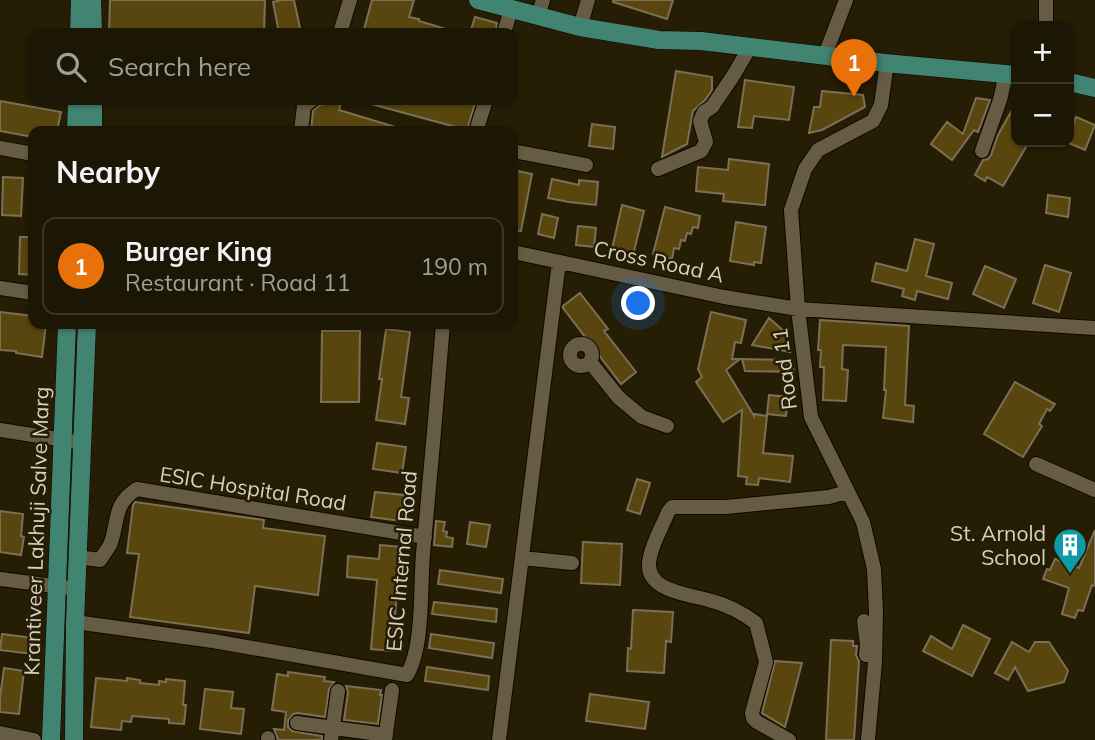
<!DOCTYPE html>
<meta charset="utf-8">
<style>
body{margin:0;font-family:Mulish,sans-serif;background:#292313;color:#f1f3f6}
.controls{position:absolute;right:21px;top:21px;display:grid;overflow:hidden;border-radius:14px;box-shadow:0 2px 5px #0004}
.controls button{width:63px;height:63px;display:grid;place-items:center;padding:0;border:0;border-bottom:2px solid #3a3526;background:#1c1604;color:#f1f3f6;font:35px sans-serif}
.you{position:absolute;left:639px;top:304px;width:24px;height:24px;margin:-18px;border:5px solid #fff;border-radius:50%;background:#1a73e8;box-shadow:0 0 0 10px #1a73e833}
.badge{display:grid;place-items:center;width:46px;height:46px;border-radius:50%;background:#2563eb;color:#fff;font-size:23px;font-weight:700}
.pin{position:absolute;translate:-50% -58px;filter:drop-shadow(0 2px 4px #0008)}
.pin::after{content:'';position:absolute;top:37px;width:24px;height:21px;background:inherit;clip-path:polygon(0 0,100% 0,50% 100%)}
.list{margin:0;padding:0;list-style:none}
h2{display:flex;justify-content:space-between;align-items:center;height:91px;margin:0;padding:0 28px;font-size:30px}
h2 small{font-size:23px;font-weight:400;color:#a09f9a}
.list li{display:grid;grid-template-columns:46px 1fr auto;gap:21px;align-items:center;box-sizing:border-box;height:98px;margin:0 14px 14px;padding:0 14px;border:2px solid #3a3526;border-radius:14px}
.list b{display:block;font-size:26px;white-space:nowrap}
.list p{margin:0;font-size:23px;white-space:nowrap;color:#a09f9a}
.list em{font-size:23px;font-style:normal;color:#a09f9a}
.icon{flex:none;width:38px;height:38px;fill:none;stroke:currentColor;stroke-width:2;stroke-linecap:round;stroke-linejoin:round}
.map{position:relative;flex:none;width:1095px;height:740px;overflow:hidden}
.search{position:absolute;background:#1c1604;box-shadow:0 2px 5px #0004;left:28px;top:28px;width:490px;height:77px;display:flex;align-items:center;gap:18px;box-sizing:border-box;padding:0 24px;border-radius:14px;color:#a09f9a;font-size:26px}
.panel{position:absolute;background:#1c1604;box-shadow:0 2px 5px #0004;left:28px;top:126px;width:490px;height:203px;border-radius:14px}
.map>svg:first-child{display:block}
.building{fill:#59460e;stroke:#7b7056;stroke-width:2}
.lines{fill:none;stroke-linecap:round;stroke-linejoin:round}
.minor-casing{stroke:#0f0700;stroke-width:16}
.major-casing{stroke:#0f0700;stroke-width:19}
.minor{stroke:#665c43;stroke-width:14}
.major{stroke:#428472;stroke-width:18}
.labels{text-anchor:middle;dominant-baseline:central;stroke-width:5;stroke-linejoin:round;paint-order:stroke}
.street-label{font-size:21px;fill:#d7d1c3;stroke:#261d05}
.poi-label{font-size:21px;fill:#d7d1c3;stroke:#261d05;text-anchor:end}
</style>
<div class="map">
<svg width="1095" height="740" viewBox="0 0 1095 740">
<rect width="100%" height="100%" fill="#261d05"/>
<!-- building -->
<path class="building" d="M 110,0 L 265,0 L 264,33 L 109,33 Z
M 281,0 L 294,0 L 301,33 L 279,33 L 273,2 Z
M 372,0 L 414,0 L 409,17 L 419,19 L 419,21 L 453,31 L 452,33 L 363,33 Z
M 613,0 L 673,0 L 667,19 L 613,2 Z
M 475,17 L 497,23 L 495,33 L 470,33 Z
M 676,71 L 712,77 L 712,90 L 706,99 L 693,111 L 687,144 L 662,157 Z
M 745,80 L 794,87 L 789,120 L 754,116 L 752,128 L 738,127 Z
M 822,91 L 863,95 L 865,107 L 822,130 L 809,133 L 814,107 L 820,107 Z
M 976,98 L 990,100 L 978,132 L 974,130 L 952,160 L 931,144 L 947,122 L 963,134 Z
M 323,100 L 342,100 L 339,110 L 402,129 L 402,131 L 311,131 L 313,111 L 320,105 L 322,105 Z
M 365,100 L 476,100 L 467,130 L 364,102 Z
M 0,101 L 61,112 L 57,131 L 33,131 L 33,137 L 0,131 Z
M 1016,103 L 1016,142 L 1029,142 L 1003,186 L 987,177 L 985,181 L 975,175 L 983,160 L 988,159 L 991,155 L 998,135 Z
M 1076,117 L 1095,125 L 1085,150 L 1069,143 L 1069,135 Z
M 592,124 L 615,127 L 613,149 L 589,146 Z
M 729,159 L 769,164 L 765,205 L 723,201 L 724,194 L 696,191 L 698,167 L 728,170 Z
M 513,170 L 532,174 L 521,231 L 513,230 Z
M 3,177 L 23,178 L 21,216 L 2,215 Z
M 552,179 L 579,185 L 579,180 L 598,182 L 596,205 L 569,202 L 548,198 Z
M 1048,195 L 1070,198 L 1068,217 L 1046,213 Z
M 622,205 L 644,211 L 633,255 L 612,249 Z
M 665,207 L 700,216 L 698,228 L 693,227 L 691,234 L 687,233 L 685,241 L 681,240 L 679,249 L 674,248 L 672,259 L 653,254 Z
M 542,214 L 558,218 L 554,238 L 538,234 Z
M 736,222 L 766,227 L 761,263 L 754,262 L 754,265 L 730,261 Z
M 578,226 L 596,228 L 594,247 L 576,245 Z
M 20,237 L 33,237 L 33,275 L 19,274 Z
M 915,239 L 934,244 L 926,276 L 952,283 L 948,299 L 917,291 L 915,300 L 902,296 L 904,289 L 872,281 L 876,263 L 907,271 Z
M 1045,265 L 1071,273 L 1059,312 L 1033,303 Z
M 985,266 L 1016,279 L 1004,308 L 973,294 Z
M 580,293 L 608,329 L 604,331 L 636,372 L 621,384 L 563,308 L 563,306 Z
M 0,312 L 33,316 L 33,324 L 46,324 L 42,357 L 16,353 L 16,351 L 0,350 Z
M 711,312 L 746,320 L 741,343 L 735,342 L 732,359 L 740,359 L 726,370 L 754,416 L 754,414 L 767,416 L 763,453 L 793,456 L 790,482 L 759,478 L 758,485 L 746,484 L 747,477 L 738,476 L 742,410 L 723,422 L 696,382 L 702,377 L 698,369 Z
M 769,318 L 786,333 L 790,352 L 752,345 Z
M 820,320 L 909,326 L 905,405 L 914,406 L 913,422 L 883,418 L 886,390 L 884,390 L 886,347 L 843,345 L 842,369 L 848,370 L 846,401 L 823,400 L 824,367 L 820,367 L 821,350 L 818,350 Z
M 386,329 L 410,332 L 401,397 L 409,398 L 405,424 L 376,420 L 382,379 L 379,379 Z
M 322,331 L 360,331 L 359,402 L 321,402 Z
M 742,359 L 792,360 L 794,372 L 745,371 Z
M 1015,382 L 1055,404 L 1050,411 L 1047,409 L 1039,424 L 1042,426 L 1023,457 L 984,434 Z
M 769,395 L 788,397 L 786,416 L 767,414 Z
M 377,443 L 406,447 L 402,473 L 373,469 Z
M 637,479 L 650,483 L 640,514 L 627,510 Z
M 375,492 L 404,495 L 401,521 L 371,517 Z
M 135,502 L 264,520 L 263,528 L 325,536 L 318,595 L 255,586 L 249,633 L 130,617 L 139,554 L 127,553 L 133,505 Z
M 0,511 L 23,514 L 21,536 L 24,537 L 21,555 L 0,552 Z
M 436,521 L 445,522 L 443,531 L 447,532 L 446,537 L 453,538 L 452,547 L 434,545 Z
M 470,522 L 490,525 L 486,547 L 467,544 Z
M 1095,530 L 1095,586 L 1092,585 L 1083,611 L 1078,610 L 1075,618 L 1062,614 L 1069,588 L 1043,579 L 1047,569 L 1050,570 L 1055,559 L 1079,568 Z
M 583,542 L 622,544 L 620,585 L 581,583 Z
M 380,545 L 401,547 L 392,651 L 371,649 L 377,580 L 347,577 L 348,556 L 379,559 Z
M 440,570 L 503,579 L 501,593 L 438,584 Z
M 434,602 L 497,609 L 496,622 L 432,614 Z
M 633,610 L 673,612 L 671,642 L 666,641 L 664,673 L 627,671 L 628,648 L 631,649 Z
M 963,625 L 990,639 L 972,676 L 923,651 L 931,636 L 952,649 Z
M 2,634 L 34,638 L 32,654 L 0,650 Z
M 431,634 L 494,643 L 492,658 L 429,648 Z
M 831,640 L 853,641 L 853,646 L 857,646 L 856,655 L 859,661 L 854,740 L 826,740 Z
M 1012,642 L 1029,652 L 1035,642 L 1049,642 L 1068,671 L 1064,682 L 1028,691 L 1015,667 L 1008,680 L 995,673 Z
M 775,661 L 802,663 L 785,727 L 762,713 Z
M 427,667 L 489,676 L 488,690 L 425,681 Z
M 4,668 L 24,671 L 19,714 L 0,712 L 0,697 Z
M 288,672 L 325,677 L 324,681 L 334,682 L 329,689 L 325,717 L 298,713 L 293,714 L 288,721 L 288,727 L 292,731 L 322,736 L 322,740 L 278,740 L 274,729 L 284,730 L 286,712 L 272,710 L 277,674 L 288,676 Z
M 96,678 L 127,681 L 127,678 L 140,680 L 140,683 L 159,685 L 159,681 L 166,682 L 166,679 L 185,681 L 183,705 L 186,705 L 184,724 L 169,723 L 169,719 L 132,716 L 131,722 L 122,721 L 121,730 L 91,727 Z
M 346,686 L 381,690 L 380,695 L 382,695 L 378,724 L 344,720 L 348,692 Z
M 205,689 L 233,692 L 231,708 L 244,709 L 241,734 L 200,729 Z
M 590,694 L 649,702 L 645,729 L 586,721 Z"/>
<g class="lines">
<!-- minor casing -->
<g class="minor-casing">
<path id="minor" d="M 538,16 L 543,0
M 1046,26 L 1046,0
M 580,27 L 588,0
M 340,33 L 350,0
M 504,33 L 511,9
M 825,55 L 846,0
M 301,131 L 304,106 L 312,100
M 476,131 L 486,100
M 0,148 L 33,154
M 513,151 L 586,165
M 982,151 L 1000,100 L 1006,74
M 658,169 L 701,151 L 706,142 L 700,121 L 704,112 L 712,107 L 733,76 L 750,47
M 513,252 L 724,297 L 798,309 L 1095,328
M 0,288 L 33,293
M570 355a11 11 0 1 1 22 0a11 11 0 1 1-22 0Z
M 590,362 L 619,398 L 642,417 L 667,426
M 0,430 L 83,443
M 1036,464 L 1095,490
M 78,557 L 100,560 C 103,555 107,550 110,545 C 119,523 112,504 137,489 L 425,537
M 522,558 L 572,563
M 0,579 L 77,589
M 864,621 L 867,645 L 866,655
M 75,622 L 213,641 L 407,675 C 424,646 420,588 423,554 C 430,477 437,401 443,324
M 297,723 L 386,735
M 0,733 L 34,740
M 268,740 L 268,738
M 331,740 L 338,691
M 385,740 L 392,690
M 499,740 L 559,262
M 789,740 L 757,722 L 753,718 L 752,713 L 766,662 L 756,623 C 744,614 727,605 712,601 C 690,594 641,592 650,557 C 653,542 662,527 668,512 L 672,507 L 726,507 L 829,497 L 847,492
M 868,740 L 875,662 L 876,612 L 874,569 L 863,522 L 811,417 L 798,309 L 791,210 L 805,169 L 818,150 L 873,121 L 881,105 L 887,63"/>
</g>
<!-- major casing -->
<g class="major-casing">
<path id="major" d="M 92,0 L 93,33
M 478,0 L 580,27 L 659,40 L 701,41 L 885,63 L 1016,75
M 79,33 L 80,0
M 1069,82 L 1095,88
M 93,100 L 93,131
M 76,131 L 77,100
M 51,740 L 67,324
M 74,740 L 75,622 L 87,324"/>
</g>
<!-- minor -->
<use href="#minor" class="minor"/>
<!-- major -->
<use href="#major" class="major"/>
</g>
<!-- icons -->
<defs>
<g id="building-pin" transform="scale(1.75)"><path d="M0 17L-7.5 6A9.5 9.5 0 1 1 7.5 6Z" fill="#0f9aa8" stroke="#261d05"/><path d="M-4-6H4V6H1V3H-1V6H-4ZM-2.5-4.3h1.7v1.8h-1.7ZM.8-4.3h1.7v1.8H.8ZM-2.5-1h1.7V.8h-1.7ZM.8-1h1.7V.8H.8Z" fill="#fff"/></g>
</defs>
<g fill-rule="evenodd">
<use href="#building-pin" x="1070" y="545"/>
</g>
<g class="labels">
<!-- street labels -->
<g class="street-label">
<text transform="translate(659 261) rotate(12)">Cross Road A</text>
<text transform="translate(784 369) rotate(-97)">Road 11</text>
<text transform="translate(253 488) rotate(9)">ESIC Hospital Road</text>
<text transform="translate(36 531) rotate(-88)">Krantiveer Lakhuji Salve Marg</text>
<text transform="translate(401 561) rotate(-85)">ESIC Internal Road</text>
</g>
<!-- poi labels -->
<g class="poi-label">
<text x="1046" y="533">St. Arnold<tspan x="1046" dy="24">School</tspan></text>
</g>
</g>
</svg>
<div class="controls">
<button>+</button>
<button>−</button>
</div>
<div class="you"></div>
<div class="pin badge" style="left:854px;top:97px;background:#e8710a">1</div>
<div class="search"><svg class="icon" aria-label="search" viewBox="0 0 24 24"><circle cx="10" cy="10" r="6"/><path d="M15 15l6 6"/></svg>Search here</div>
<section class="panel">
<h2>Nearby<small></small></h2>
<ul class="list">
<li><span class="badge" style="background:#e8710a">1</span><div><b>Burger King</b><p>Restaurant · Road 11</p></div><em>190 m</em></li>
</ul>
</section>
</div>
